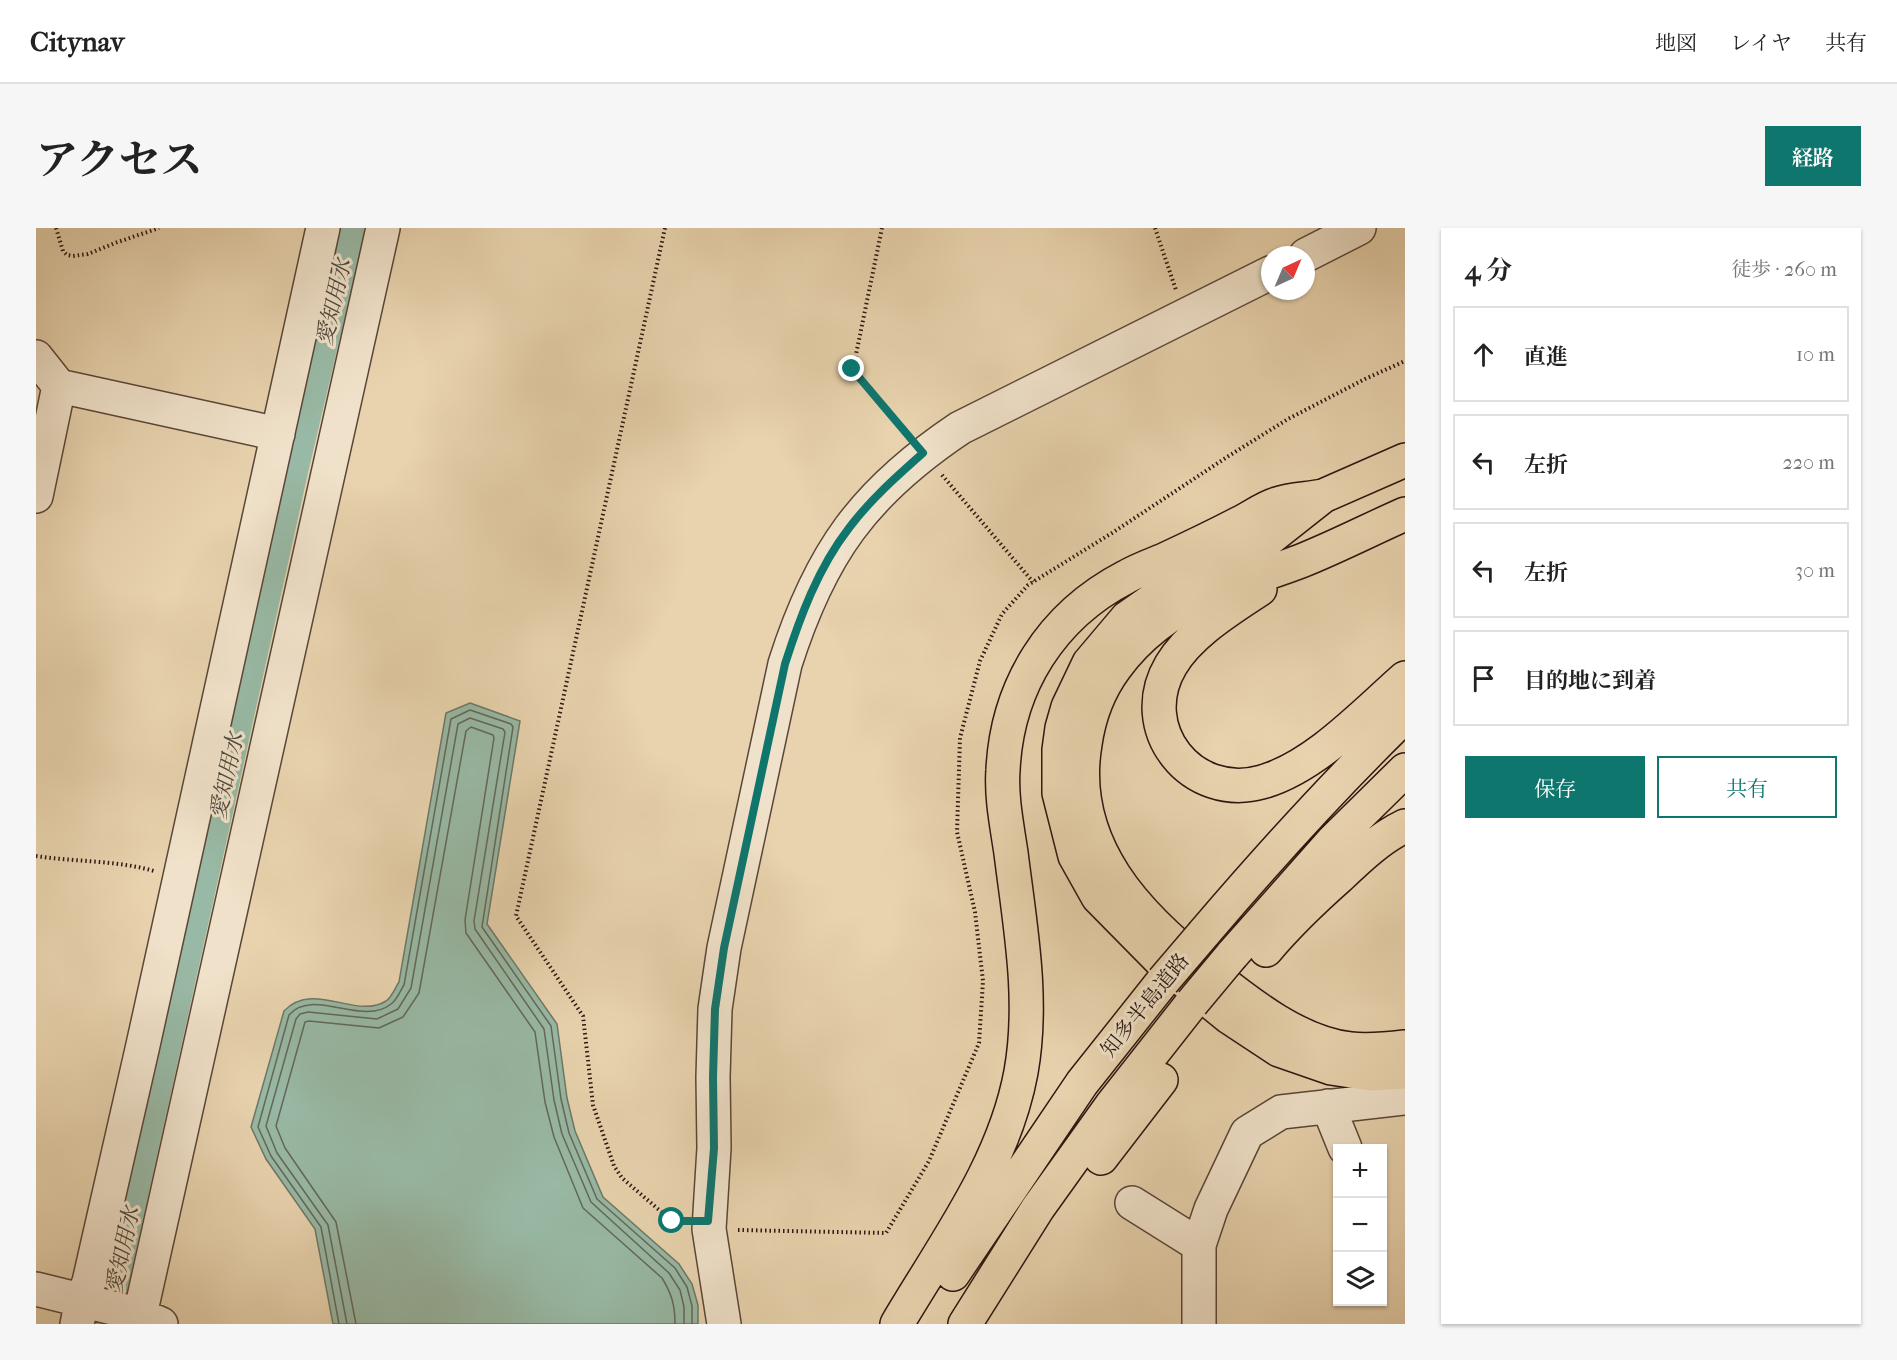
<!DOCTYPE html>
<html lang="ja">
<meta charset="utf-8">
<style>
body{margin:0;font-family:"IM FELL French Canon","Noto Serif JP",serif;background:#f6f6f6;color:#222}
.controls{position:absolute;right:18px;bottom:18px;display:grid;overflow:hidden;border-radius:0px;box-shadow:0 2px 4px #0004}
.controls button{width:54px;height:54px;display:grid;place-items:center;padding:0;border:0;border-bottom:2px solid #e0e0e0;background:#fff;color:#222;font:30px sans-serif}
.compass{position:absolute;left:1225px;top:18px;width:54px;height:54px;border-radius:50%;background:#fff;box-shadow:0 2px 4px #0004;rotate:44deg}
.stop{position:absolute;width:18px;height:18px;margin:-14px;border:4px solid #0f766e;border-radius:50%;background:#fff}
.stop.end{background:#0f766e;border-color:#fff;box-shadow:0 2px 6px #0008}
.list{margin:0;padding:0;list-style:none}
h2{display:flex;justify-content:space-between;align-items:center;height:78px;margin:0;padding:0 24px;font-size:26px}
h2 small{font-size:20px;font-weight:400;color:#767676}
.list li{display:grid;grid-template-columns:39px 1fr auto;gap:18px;align-items:center;box-sizing:border-box;height:96px;margin:0 12px 12px;padding:0 12px;border:2px solid #e0e0e0;border-radius:0px}
.list b{display:block;font-size:22px;white-space:nowrap}
.list em{font-size:20px;font-style:normal;color:#767676}
.actions{display:flex;gap:12px;padding:18px 24px}
.actions a{flex:1;padding:14px 0;border:2px solid #0f766e;border-radius:0px;text-align:center;font-size:21px;color:#0f766e}
.actions .main{background:#0f766e;color:#fff}
.icon{flex:none;width:33px;height:33px;fill:none;stroke:currentColor;stroke-width:2;stroke-linecap:round;stroke-linejoin:round}
.map{position:relative;flex:none;width:1369px;height:1096px;overflow:hidden;border-radius:0px}
header{display:flex;align-items:center;gap:36px;box-sizing:border-box;height:84px;padding:0 30px;background:#fff;border-bottom:2px solid #e0e0e0}
header strong{font-size:28px}
nav{display:flex;gap:33px;margin-inline-start:auto;font-size:21px}
.intro{display:flex;align-items:center;justify-content:space-between;box-sizing:border-box;height:144px;padding:0 36px}
h1{margin:0;font-size:42px}
.button{padding:15px 27px;border-radius:0px;background:#0f766e;color:#fff;font-size:21px;font-weight:700}
main{display:flex;gap:36px;padding:0 36px}
aside{flex:1;background:#fff;border-radius:0px;box-shadow:0 2px 4px #0004}
.map>svg:first-child{display:block}
.water{fill:#98b9a5;stroke:#6c7869;stroke-width:1.5}
.lines{fill:none;stroke-linecap:round;stroke-linejoin:round}
.shore{stroke:#62685a;stroke-width:1.5}
.canal{stroke:#98b9a5;stroke-width:27}
.minor-casing{stroke:#5a4638;stroke-width:36}
.highway-casing{stroke:#2b1710;stroke-width:36}
.path{stroke:#2b1710;stroke-width:4;stroke-dasharray:1.5 3;stroke-linecap:butt}
.minor{stroke:#f0e2ca;stroke-width:33}
.highway{stroke:#e8d3ae;stroke-width:33}
.highway-bridge-casing{stroke:#2b1710;stroke-width:36;stroke-linecap:butt}
.highway-bridge{stroke:#e8d3ae;stroke-width:33}
.route{stroke:#0f766e;stroke-width:8}
.labels{text-anchor:middle;dominant-baseline:central;stroke-width:6;stroke-linejoin:round;paint-order:stroke}
.street-label{font-size:21px;fill:#2b1710;stroke:#f0e2ca}
.water-label{font-size:22px;font-style:italic;fill:#4c483d;stroke:#f0e2ca}
</style>
<header>
<strong>Citynav</strong>
<nav><a>地図</a><a>レイヤ</a><a>共有</a></nav>
</header>
<div class="intro"><h1>アクセス</h1><a class="button">経路</a></div>
<main>
<div class="map">
<svg width="1369" height="1096" viewBox="0 0 1369 1096">
<rect width="100%" height="100%" fill="#e8d3ae"/>
<filter id="stains"><feTurbulence type="fractalNoise" baseFrequency=".00333" numOctaves="4"/><feColorMatrix values="0 0 0 0 .2 0 0 0 0 .09 0 0 0 0 .02 0 0 0 .5 -.17"/></filter>
<radialGradient id="worn" r=".72"><stop offset=".6" stop-color="#630" stop-opacity="0"/><stop offset="1" stop-color="#630" stop-opacity=".3"/></radialGradient>
<!-- water -->
<path class="water" d="M 434,475 L 484,493 L 451,696 L 521,796 L 531,870 L 539,903 L 567,969 L 643,1036 L 656,1056 L 662,1077 L 662,1096 L 297,1096 L 279,1001 L 230,931 L 215,899 L 248,783 C 278,752 320,792 350,773 C 356,769 359,760 363,754 L 410,485 Z"/>
<g class="lines">
<!-- shore -->
<path class="shore" d="M 303,1096 L 285,999 L 235,928 L 222,899 L 253,787 C 276,759 327,799 355,776 C 361,772 364,763 368,757 L 415,491 L 434,482 L 475,496 L 477,499 L 446,699 L 515,798 L 525,871 L 533,905 L 561,971 L 639,1040 L 651,1059 L 656,1078 L 656,1096
M 311,1096 L 292,997 L 241,925 L 230,898 L 260,791 L 264,786 L 272,784 L 341,791 L 362,781 L 375,760 L 422,496 L 434,490 L 467,501 L 469,504 L 438,693 L 439,701 L 508,801 L 518,872 L 526,906 L 555,974 L 633,1045 L 644,1062 L 648,1079 L 648,1096
M 320,1096 L 300,994 L 249,920 L 240,898 L 269,794 L 273,793 L 343,800 L 367,789 L 383,765 L 430,503 L 435,499 L 457,507 L 458,510 L 429,692 L 430,705 L 499,804 L 509,874 L 518,909 L 547,980 L 626,1050 C 636,1066 639,1078 639,1096"/>
<!-- canal -->
<path class="canal" d="M 70,1096 L 259,241 L 316,0"/>
<!-- minor casing -->
<g class="minor-casing">
<path id="minor" d="M 1270,27 L 1323,0
M 0,129 L 23,158 L 242,206
M 0,268 L 23,158
M 1292,878 L 1309,920
M 1096,975 L 1163,1017
M 0,1061 L 105,1087 L 125,1096
M 41,1096 L 46,1072 L 53,1054 L 107,817 L 287,0
M 102,1096 L 347,0
M 688,1096 L 673,1001 L 678,920 L 677,849 L 679,781 L 688,720 L 749,436 C 784,326 827,265 924,200 L 1234,45
M 1163,1096 L 1163,1017 L 1175,981 L 1211,905 L 1245,884 L 1369,870"/>
</g>
<!-- highway casing -->
<g class="highway-casing">
<path id="highway" d="M 1369,232 L 1287,268 L 1230,313 L 1144,353 L 1091,390 L 1053,435 L 1032,479 L 1026,500 L 1023,522 L 1023,565 L 1039,628 L 1062,669 L 1128,736 L 1193,789 L 1243,822 L 1295,840 L 1335,846 L 1369,844
M 1369,286 C 1335,301 1300,319 1265,333 C 1234,345 1201,354 1171,367 C 1136,382 1101,409 1079,440 C 1062,463 1053,488 1049,516 C 1032,617 1102,689 1176,746 C 1215,777 1263,815 1314,821 C 1332,823 1352,821 1369,819
M 1224,361 C 1194,381 1154,405 1135,437 C 1097,501 1156,574 1226,554 C 1279,539 1328,486 1369,450
M 1168,705 C 1232,630 1298,557 1369,488
M 1230,722 C 1252,696 1277,672 1303,649 C 1323,630 1344,610 1369,598
M 1196,727 L 1297,613 L 1369,542
M 1065,930 L 1125,852
M 917,1046 L 1046,855 L 1127,753
M 861,1096 C 908,1016 968,937 985,844 C 998,771 984,698 975,625 C 971,598 965,569 967,542 C 971,458 1015,388 1090,349 C 1102,342 1116,337 1128,332 C 1154,320 1179,308 1204,295 C 1216,289 1228,280 1241,276 C 1255,271 1273,271 1287,268
M 929,1096 L 1002,980 L 1075,878 L 1156,775"/>
</g>
<!-- path -->
<path class="path" d="M 20,0 L 27,23 L 31,27 L 37,28 L 52,26 L 79,15 L 123,0
M 629,0 L 480,688 L 547,788 L 557,877 L 578,938 L 586,950 L 636,993 L 645,993
M 846,0 L 817,141 L 870,205
M 1119,0 L 1140,62
M 906,247 L 997,354
M 0,628 C 39,634 80,632 118,643
M 702,1002 L 850,1005 L 893,933 L 943,815 L 947,753 L 939,684 L 921,604 L 924,510 L 944,433 L 966,386 L 992,357 L 1076,305 L 1191,229 L 1252,191 L 1329,151 L 1369,133"/>
<!-- minor -->
<use href="#minor" class="minor"/>
<!-- highway -->
<use href="#highway" class="highway"/>
<!-- highway-bridge casing -->
<g class="highway-bridge-casing">
<path id="highway-bridge" d="M 1127,753 L 1168,705
M 1156,775 L 1196,727"/>
</g>
<!-- highway-bridge -->
<use href="#highway-bridge" class="highway-bridge"/>
</g>
<g class="lines">
<!-- route -->
<path class="route" d="M 636,993 L 672,993 L 678,920 L 677,849 L 679,781 L 688,720 L 749,436 C 764,389 782,340 813,300 C 834,272 861,248 887,225 L 816,141"/>
</g>
<g class="labels">
<!-- street labels -->
<g class="street-label">
<text transform="translate(1109 777) rotate(-51)">知多半島道路</text>
</g>
<!-- water labels -->
<g class="water-label">
<text transform="translate(298 74) rotate(-77)">愛知用水</text>
<text transform="translate(191 548) rotate(-78)">愛知用水</text>
<text transform="translate(87 1022) rotate(-78)">愛知用水</text>
</g>
</g>
<rect width="100%" height="100%" filter="url(#stains)"/>
<rect width="100%" height="100%" fill="url(#worn)"/>
</svg>
<div class="controls">
<button>+</button>
<button>−</button>
<button><svg class="icon" aria-label="layers" viewBox="0 0 24 24"><path d="M12 4l9 5-9 5-9-5zM3 14l9 5 9-5"/></svg></button>
</div>
<svg class="compass" viewBox="-18 -18 36 36"><path d="M0-13l5 13h-10z" fill="#e53935"/><path d="M0 13l5-13h-10z" fill="#767676"/></svg>
<div class="stop" style="left:636px;top:993px"></div>
<div class="stop end" style="left:816px;top:141px"></div>
</div>
<aside>
<h2>4 分<small>徒歩 · 260 m</small></h2>
<ul class="list">
<li><svg class="icon" aria-label="ahead" viewBox="0 0 24 24"><path d="M12 20V5M6 11l6-6 6 6"/></svg><div><b>直進</b></div><em>10 m</em></li>
<li><svg class="icon" aria-label="left" viewBox="0 0 24 24"><path d="M17 20v-9H6M10 6l-5 5 5 5"/></svg><div><b>左折</b></div><em>220 m</em></li>
<li><svg class="icon" aria-label="left" viewBox="0 0 24 24"><path d="M17 20v-9H6M10 6l-5 5 5 5"/></svg><div><b>左折</b></div><em>30 m</em></li>
<li><svg class="icon" aria-label="arrive" viewBox="0 0 24 24"><path d="M6 21V4h12l-3 4 3 4H6"/></svg><div><b>目的地に到着</b></div></li>
</ul>
<div class="actions"><a class="main">保存</a><a>共有</a></div>
</aside>
</main>
